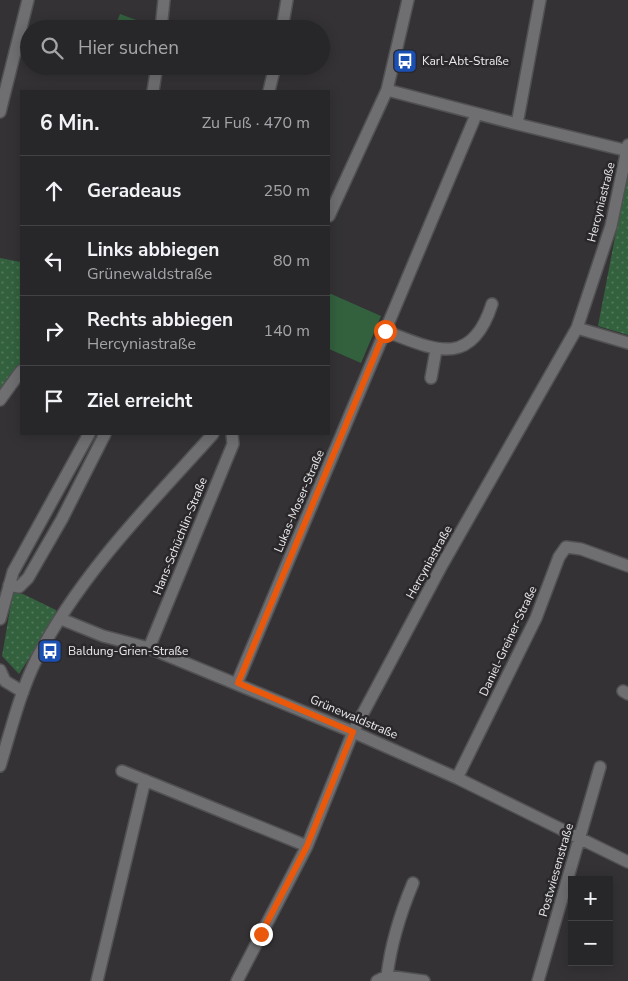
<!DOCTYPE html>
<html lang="de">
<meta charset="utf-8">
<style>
body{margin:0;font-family:"Nunito Sans",sans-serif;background:#2f2e30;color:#f1f3f6}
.controls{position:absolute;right:15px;bottom:15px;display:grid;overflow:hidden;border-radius:0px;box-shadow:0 2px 12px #0003}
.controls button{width:45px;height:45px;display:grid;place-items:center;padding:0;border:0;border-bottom:1px solid #434345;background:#272628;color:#f1f3f6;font:25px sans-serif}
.stop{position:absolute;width:15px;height:15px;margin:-11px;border:4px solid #ea580c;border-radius:50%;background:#fff}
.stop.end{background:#ea580c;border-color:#fff;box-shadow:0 1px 5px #0008}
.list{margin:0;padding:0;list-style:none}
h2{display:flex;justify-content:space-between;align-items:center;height:65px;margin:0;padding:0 20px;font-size:21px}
h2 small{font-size:16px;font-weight:400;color:#a4a5a8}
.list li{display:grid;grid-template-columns:32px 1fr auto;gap:15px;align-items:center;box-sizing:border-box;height:70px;padding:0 20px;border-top:1px solid #434345}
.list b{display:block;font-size:19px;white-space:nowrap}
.list p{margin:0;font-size:16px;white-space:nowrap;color:#a4a5a8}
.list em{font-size:16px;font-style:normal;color:#a4a5a8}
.icon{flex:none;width:28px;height:28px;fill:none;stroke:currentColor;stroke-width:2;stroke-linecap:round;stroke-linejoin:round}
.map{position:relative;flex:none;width:628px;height:981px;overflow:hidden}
.search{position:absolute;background:#272628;box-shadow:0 2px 12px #0003;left:20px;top:20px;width:310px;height:55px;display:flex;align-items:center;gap:12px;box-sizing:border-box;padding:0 18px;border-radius:28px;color:#a4a5a8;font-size:19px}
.panel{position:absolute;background:#272628;box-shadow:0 2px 12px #0003;left:20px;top:90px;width:310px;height:345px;border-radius:0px}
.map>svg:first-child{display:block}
.grass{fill:url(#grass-dots)}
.park{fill:#33613e}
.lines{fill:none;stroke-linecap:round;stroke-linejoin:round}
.minor-casing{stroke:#515052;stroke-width:14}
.minor{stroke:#6f6e70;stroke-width:11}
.route{stroke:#ea580c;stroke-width:6}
.labels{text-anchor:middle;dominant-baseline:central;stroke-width:5;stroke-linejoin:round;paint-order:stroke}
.poi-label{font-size:12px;fill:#ebeaeb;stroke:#2a282b;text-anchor:start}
.street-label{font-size:12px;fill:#ebeaeb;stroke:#2a282b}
</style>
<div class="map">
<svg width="628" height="981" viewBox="0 0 628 981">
<defs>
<pattern id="grass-dots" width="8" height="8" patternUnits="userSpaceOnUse" patternTransform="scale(1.25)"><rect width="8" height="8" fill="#33613e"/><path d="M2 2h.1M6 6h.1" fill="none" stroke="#51785a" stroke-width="1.8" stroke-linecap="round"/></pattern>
</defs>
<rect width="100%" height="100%" fill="#343235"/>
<!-- grass -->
<path class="grass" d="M 628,169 L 628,335 L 598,326 Z
M 0,258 L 21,262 L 21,366 L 0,396 Z
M 13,592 L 23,594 L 56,610 L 56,616 L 19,674 L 2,656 Z"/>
<!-- park -->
<path class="park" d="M 120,14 L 147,24 L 145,29 L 114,29 Z
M 329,293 L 381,316 L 361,363 L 329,349 Z"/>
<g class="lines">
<!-- minor casing -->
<g class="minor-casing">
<path id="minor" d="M 161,29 L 164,0
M 282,29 L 287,0
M 387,90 L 517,124 L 540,0
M 153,91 L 157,66
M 269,91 L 275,66
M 0,112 L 28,0
M 517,124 L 628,151
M 329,216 L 387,90 L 408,0
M 577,328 L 628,343
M 385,331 C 433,349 471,370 492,304
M 431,378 L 436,350
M 0,400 L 21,371
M 9,585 L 19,587 L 28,578 L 62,519 L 105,434
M 0,619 L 13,572 L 89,434
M 61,619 L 103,636 L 149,648 L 353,732 L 457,778 L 628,862
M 149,648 L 233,444 L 232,434
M 0,670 L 5,681 L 23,692
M 237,683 L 476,115
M 623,691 L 628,694
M 0,766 C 11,730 20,692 37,658 C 81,573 150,504 213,434
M 122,771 L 307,846
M 457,778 L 536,618 L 559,557 L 566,547 L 581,549 L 628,566
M 387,976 C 391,943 400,914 413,883
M 97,981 L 145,780
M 237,981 L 307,846 L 353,732 L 442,565 L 577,328 L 611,226 L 628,145
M 377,981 L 387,976 L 424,981
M 538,981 L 600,767"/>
</g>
<!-- minor -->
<use href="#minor" class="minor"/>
</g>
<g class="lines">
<!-- route -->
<path class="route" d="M 261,934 L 307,846 L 353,732 L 238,683 L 385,331"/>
</g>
<!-- icons -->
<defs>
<g id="bus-square" transform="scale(1.25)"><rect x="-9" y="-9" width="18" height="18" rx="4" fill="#1a4fb4" stroke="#2a282b"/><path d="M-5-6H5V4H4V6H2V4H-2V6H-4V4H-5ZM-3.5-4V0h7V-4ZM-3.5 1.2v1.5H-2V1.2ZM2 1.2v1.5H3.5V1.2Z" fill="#fff"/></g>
</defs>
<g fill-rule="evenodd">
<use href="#bus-square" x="405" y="61"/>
<use href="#bus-square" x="50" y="651"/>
</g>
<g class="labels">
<!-- poi labels -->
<g class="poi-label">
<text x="422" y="61">Karl-Abt-Straße</text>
<text x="68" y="651">Baldung-Grien-Straße</text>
</g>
<!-- street labels -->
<g class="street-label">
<text transform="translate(601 202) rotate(-76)">Hercyniastraße</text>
<text transform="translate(299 501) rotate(-67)">Lukas-Moser-Straße</text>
<text transform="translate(180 536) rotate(-68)">Hans-Schüchlin-Straße</text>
<text transform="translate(429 562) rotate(-61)">Hercyniastraße</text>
<text transform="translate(508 641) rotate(-65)">Daniel-Greiner-Straße</text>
<text transform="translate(354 717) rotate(23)">Grünewaldstraße</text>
<text transform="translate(556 870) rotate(-74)">Postwiesenstraße</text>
</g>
</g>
</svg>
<div class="controls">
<button>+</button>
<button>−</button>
</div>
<div class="stop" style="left:385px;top:331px"></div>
<div class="stop end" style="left:261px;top:934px"></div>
<div class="search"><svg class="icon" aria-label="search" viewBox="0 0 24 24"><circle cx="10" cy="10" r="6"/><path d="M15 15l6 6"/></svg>Hier suchen</div>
<section class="panel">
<h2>6 Min.<small>Zu Fuß · 470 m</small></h2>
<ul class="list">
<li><svg class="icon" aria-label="ahead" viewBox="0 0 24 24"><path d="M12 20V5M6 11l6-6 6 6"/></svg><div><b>Geradeaus</b></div><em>250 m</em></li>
<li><svg class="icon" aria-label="left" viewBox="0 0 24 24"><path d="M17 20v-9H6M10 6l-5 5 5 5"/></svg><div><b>Links abbiegen</b><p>Grünewaldstraße</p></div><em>80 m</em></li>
<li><svg class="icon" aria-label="right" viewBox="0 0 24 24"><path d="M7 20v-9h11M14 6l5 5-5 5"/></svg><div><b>Rechts abbiegen</b><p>Hercyniastraße</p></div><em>140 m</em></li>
<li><svg class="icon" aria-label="arrive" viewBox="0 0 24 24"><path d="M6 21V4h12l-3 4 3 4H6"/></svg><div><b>Ziel erreicht</b></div></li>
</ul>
</section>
</div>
